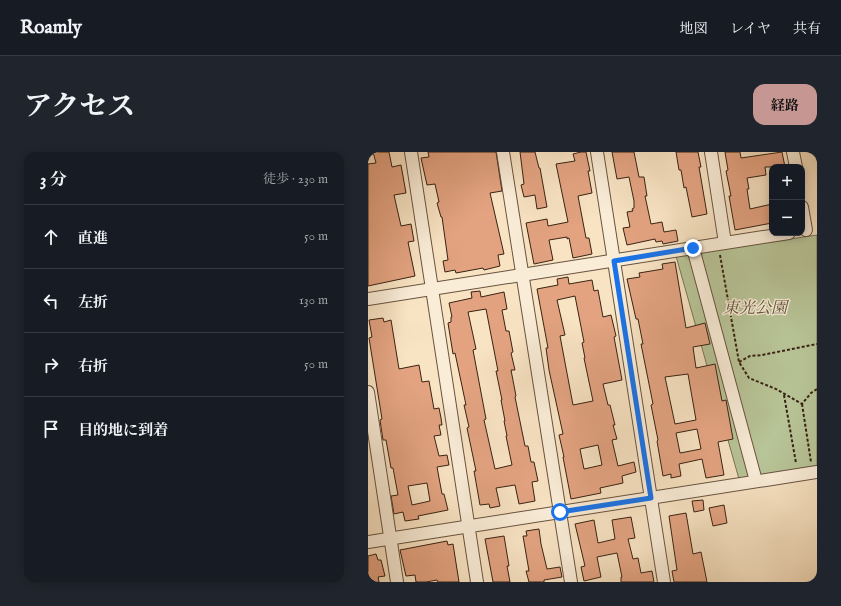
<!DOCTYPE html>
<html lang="ja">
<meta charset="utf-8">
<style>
body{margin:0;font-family:"IM FELL English","Noto Serif JP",serif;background:#20242c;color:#f1f3f6}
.controls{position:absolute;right:12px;top:12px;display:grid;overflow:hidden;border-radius:8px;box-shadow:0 2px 10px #0003}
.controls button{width:36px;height:36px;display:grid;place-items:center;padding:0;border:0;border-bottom:1px solid #363941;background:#171b24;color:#f1f3f6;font:20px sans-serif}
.stop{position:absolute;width:12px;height:12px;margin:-9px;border:3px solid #1a73e8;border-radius:50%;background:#fff}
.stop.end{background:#1a73e8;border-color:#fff;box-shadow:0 1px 4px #0008}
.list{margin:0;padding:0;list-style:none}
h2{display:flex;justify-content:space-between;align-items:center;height:52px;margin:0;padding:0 16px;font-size:17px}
h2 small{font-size:13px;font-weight:400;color:#9ea1a6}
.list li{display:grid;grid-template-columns:26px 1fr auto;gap:12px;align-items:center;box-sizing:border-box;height:64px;padding:0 16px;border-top:1px solid #363941}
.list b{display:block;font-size:15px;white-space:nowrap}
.list em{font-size:13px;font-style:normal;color:#9ea1a6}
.icon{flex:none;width:22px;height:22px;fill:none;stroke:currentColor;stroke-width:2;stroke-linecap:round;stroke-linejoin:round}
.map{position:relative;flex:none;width:449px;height:430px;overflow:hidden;border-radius:12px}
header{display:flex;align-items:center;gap:24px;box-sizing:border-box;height:56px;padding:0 20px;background:#171b24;border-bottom:1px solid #363941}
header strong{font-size:19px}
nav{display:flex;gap:22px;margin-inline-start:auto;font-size:14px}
.intro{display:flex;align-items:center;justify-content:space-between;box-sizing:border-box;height:96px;padding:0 24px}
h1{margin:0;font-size:28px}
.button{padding:10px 18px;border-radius:12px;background:#c59692;color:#111;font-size:14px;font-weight:700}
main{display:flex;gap:24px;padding:0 24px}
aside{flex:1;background:#171b24;border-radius:12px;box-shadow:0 2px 10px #0003}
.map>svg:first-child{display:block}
.green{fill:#b8c598;stroke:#787456}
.building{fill:#e3a381;stroke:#382213;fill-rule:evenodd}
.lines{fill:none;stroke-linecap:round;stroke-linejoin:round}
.minor-casing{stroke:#68523f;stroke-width:14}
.path{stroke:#382213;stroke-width:2;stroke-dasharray:3 2;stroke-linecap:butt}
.minor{stroke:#faedd8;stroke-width:12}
.route{stroke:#1a73e8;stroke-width:5}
.labels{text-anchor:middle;stroke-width:3;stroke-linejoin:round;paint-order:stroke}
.park-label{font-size:16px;font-style:italic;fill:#5e533b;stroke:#faedd8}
</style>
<header>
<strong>Roamly</strong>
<nav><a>地図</a><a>レイヤ</a><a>共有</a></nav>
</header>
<div class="intro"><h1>アクセス</h1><a class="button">経路</a></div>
<main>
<aside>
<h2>3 分<small>徒歩 · 230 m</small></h2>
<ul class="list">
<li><svg class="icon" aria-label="ahead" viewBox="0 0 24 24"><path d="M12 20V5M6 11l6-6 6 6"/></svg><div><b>直進</b></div><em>50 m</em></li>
<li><svg class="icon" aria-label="left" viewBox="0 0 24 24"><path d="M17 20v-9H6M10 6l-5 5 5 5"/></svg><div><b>左折</b></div><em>130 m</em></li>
<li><svg class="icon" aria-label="right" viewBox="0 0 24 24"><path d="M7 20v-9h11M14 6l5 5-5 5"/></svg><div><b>右折</b></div><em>50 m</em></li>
<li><svg class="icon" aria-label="arrive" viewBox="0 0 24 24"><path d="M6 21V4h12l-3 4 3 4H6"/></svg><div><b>目的地に到着</b></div></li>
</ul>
</aside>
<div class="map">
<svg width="449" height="430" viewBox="0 0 449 430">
<rect width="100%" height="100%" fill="#f8e3c3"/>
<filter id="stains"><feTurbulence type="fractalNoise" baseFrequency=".005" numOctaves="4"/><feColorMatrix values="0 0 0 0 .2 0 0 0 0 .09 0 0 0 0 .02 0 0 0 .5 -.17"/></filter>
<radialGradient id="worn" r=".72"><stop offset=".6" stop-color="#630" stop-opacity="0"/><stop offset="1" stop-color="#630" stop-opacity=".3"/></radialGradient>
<polygon class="green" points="449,83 449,314 371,327 308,104"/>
<g class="building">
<polygon points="5,0 21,0 24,15 33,13 38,41 26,43 33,74 43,72 46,89 40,90 47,124 0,134 0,12 8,11"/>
<polygon points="60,0 128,0 134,39 122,41 136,102 130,103 132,114 116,118 115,116 88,121 87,118 77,120 75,109 80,108 74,65 73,65 69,51 71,50 67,32 59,33 53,6 61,5"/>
<polygon points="152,0 167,0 171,16 172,16 179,55 169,57 167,43 156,45 153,33 156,32"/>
<polygon points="213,0 218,0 222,19 220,19 224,41 210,44 218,86 221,86 224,102 205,106 201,86 199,87 199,85 181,88 185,108 166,112 158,71 179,67 180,74 200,70 188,12 207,9 205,2"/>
<polygon points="244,0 266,0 271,25 276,25 279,44 277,44 283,72 294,70 296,80 308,78 310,89 295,92 294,89 288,90 287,87 259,93 255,76 262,75 259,60 265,59 264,57 266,56 266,49 261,25 249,27"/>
<polygon points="308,0 330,0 333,15 331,15 339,62 324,65 318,35 316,36 313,18 311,18"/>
<polygon points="357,0 372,0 373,6 414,0 417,15 397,15 398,23 379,26 381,37 379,37 382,57 404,52 404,71 367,78 361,44 363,44 358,19 360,18"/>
<path d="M307 110 318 176 337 171 342 192 325 195 328 216 347 212 354 249 358 248 365 287 350 290 356 323 338 326 334 307 311 312 313 324 303 326V322L295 324 289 289 290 288 283 253 285 252 273 192H275L270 167H268L259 127 272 125 271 121 295 117 294 112ZM320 222 328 268 307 272 297 225ZM329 277 333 297 312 301 308 281Z"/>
<path d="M200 125 201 132 224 128 226 139 230 138 235 165 243 163 248 184 246 185 254 228 235 232 240 253H242L247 273H245L249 287 244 288 250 314 266 310 268 320 254 324 255 331 232 336 233 341 203 347 195 305H196L191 283 195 282 181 218 178 196H180L169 137 190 133 189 127ZM207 144 216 190 214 191 217 206H216L225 249 205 253 192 184 197 183 189 148ZM230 293 234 313 216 317 212 297Z"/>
<path d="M112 139 113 145 136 140 139 157 134 158 138 179H141L145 200 143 201 147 218H143L148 244 147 245 157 294H160L163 310H166L170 329 164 330 167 349 151 352 147 333 128 336 132 354 122 356 121 352 112 353 106 319H108L99 276 101 275 96 253H98L87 201 85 202 80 171 83 170V165H84L81 151 104 146 103 140ZM118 157 130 219H128L134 248H133L137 269H136L139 284H138L144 313 127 317 116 268 118 267 105 198 108 197 100 160Z"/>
<path d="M15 166 16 170 23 168 31 217 51 213 54 230 61 229 66 257 71 256 73 266 74 273H71L73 283 66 284 71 304 79 303 81 313 69 315 74 342H76L80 358 50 364 51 367 37 369 35 360 26 362 23 344 30 343 25 316H23L18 288H15L12 268 14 267 1 186 4 185 1 168ZM59 331 62 349 44 353 40 334Z"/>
<polygon points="335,348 336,358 326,360 324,349"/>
<polygon points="356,353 359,371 345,374 341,356"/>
<polygon points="318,361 325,402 333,400 339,430 306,430 304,419 309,418 301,364"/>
<polygon points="263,365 267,386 260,387 265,407 270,406 273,421 284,419 286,430 253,430 253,425 254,425 249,401 229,405 233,425 216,429 213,415 217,414 207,372 226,368 230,391 247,387 244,368"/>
<polygon points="171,377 173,392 179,417 192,415 194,425 176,428 176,430 161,430 158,419 161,419 155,384 159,384 158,379"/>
<polygon points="136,384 141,414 139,414 142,430 125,430 117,387"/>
<polygon points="79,389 80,393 85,392 91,430 70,430 69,428 58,430 48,430 47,423 38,424 32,398"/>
<polygon points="8,402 10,408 13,408 17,424 10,425 11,430 0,430 0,404"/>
</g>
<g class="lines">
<defs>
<g id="minor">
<polyline points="43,0 109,430"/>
<polyline points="135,0 203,430"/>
<polyline points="229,0 296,430"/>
<polyline points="343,0 357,91"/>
<polyline points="425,0 428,15"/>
<polyline points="434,55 438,78"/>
<polyline points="325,96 388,329"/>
<polyline points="0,147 421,81"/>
<polyline points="0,240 29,430"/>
<polyline points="0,390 449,320"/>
</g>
</defs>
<use href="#minor" class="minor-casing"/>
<g class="path">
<polyline points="352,103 371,210 381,226 408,237 434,252 443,241 449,237"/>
<polyline points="371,210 382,204 394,203 449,192"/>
<polyline points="416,243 428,311"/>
<polyline points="434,252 443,310"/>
</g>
<use href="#minor" class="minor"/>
</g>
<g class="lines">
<polyline class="route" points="192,360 283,346 246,109 325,96"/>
</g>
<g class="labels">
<g class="park-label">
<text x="387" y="161">東光公園</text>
</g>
</g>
<rect width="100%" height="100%" filter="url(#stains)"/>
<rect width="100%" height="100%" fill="url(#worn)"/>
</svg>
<div class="controls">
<button>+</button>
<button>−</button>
</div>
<div class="stop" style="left:192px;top:360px"></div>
<div class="stop end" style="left:325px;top:96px"></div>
</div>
</main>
